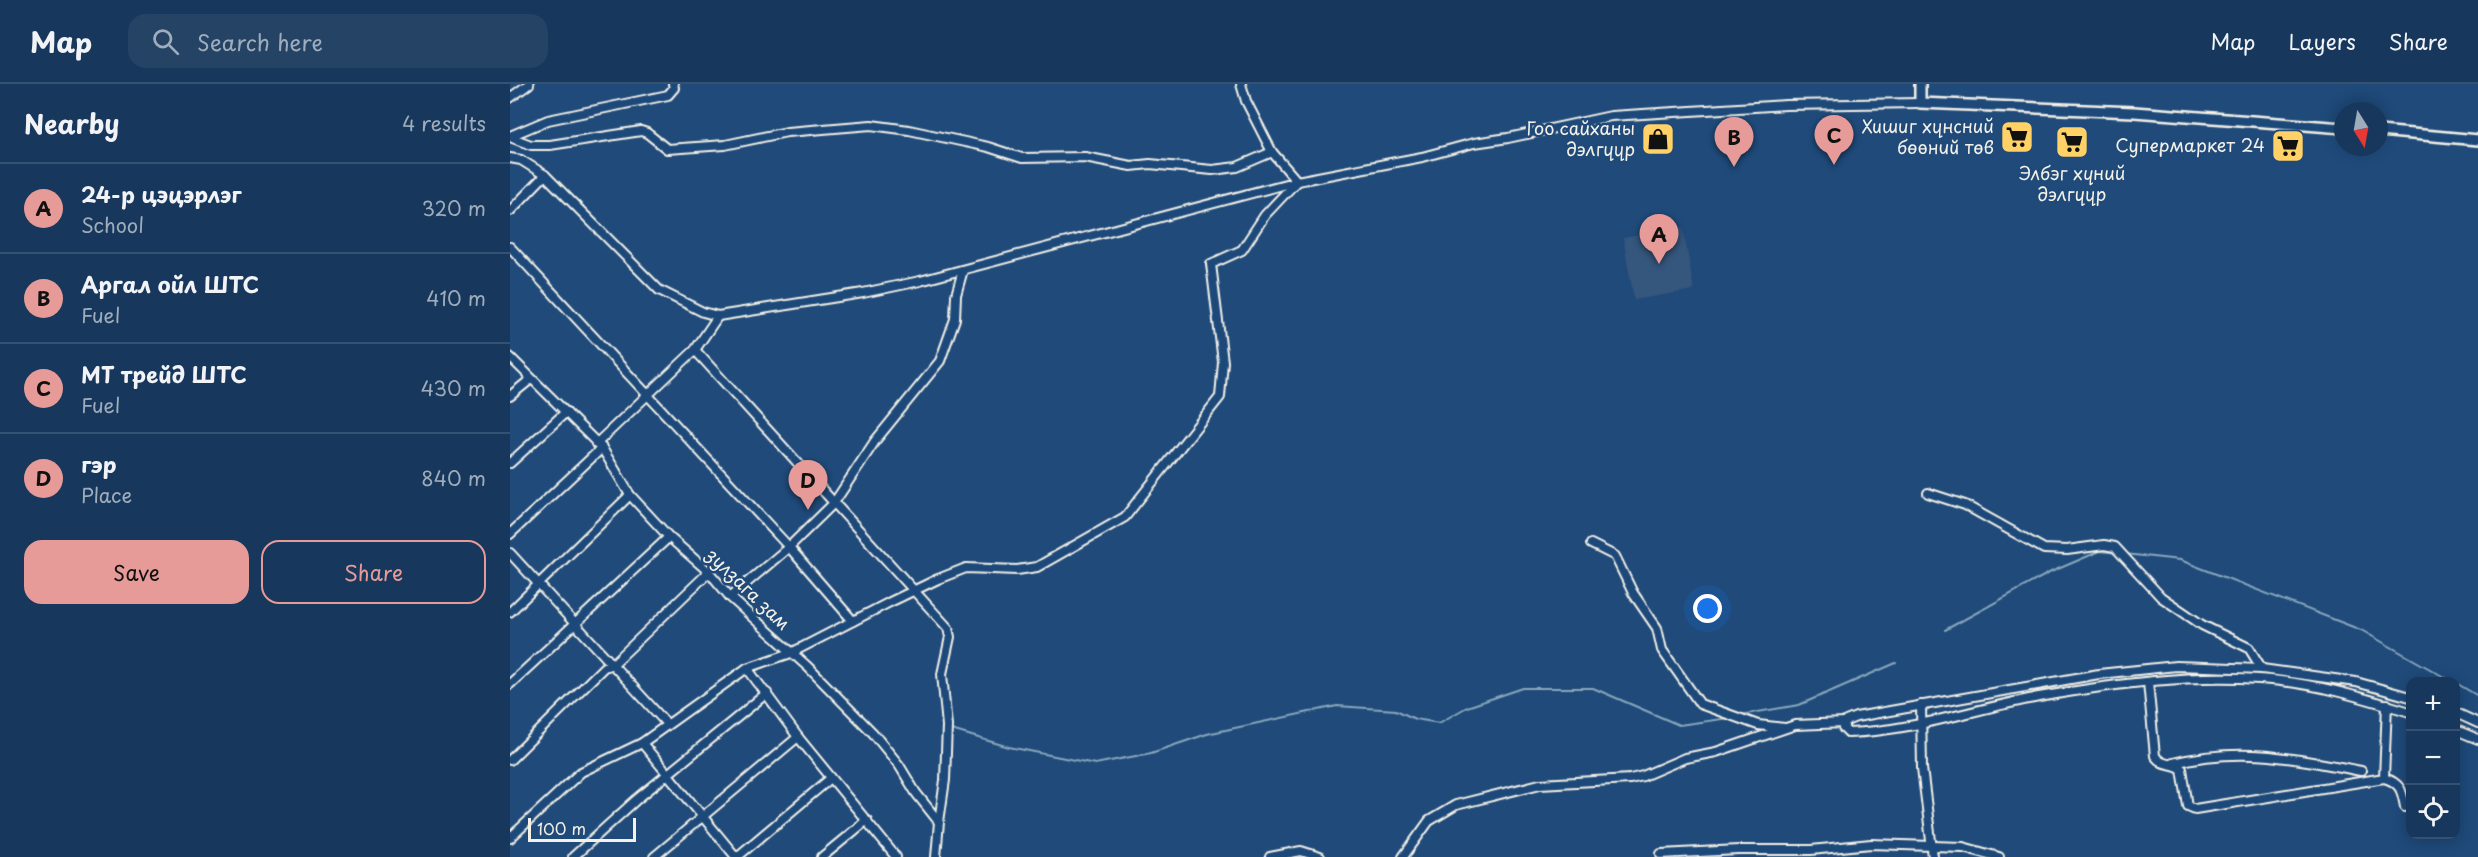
<!DOCTYPE html>
<meta charset="utf-8">
<style>
body{margin:0;font-family:"Playpen Sans",sans-serif;background:#244365;color:#f1f3f6}
.controls{position:absolute;right:18px;bottom:18px;display:grid;overflow:hidden;border-radius:12px;box-shadow:0 3px 15px #0003}
.controls button{width:54px;height:54px;display:grid;place-items:center;padding:0;border:0;border-bottom:2px solid #365272;background:#17385c;color:#f1f3f6;font:30px sans-serif}
.compass{position:absolute;left:1824px;top:18px;width:54px;height:54px;border-radius:50%;background:#17385c;box-shadow:0 3px 15px #0003;rotate:169deg}
.scale{position:absolute;left:18px;bottom:15px;width:108px;box-sizing:border-box;padding-left:6px;border:3px solid #f4f1e8;border-top:0;font-size:16px;line-height:21px;white-space:nowrap;color:#f4f1e8;-webkit-text-stroke:4px #1f4a7a;paint-order:stroke}
.you{position:absolute;left:1198px;top:525px;width:21px;height:21px;margin:-15px;border:4px solid #fff;border-radius:50%;background:#1a73e8;box-shadow:0 0 0 9px #1a73e833}
.badge{display:grid;place-items:center;width:39px;height:39px;border-radius:50%;background:#e69b98;color:#111;font-size:20px;font-weight:700}
.pin{position:absolute;translate:-50% -50px;filter:drop-shadow(0 2px 3px #0008)}
.pin::after{content:'';position:absolute;top:32px;width:21px;height:18px;background:inherit;clip-path:polygon(0 0,100% 0,50% 100%)}
.list{margin:0;padding:0;list-style:none}
h2{display:flex;justify-content:space-between;align-items:center;height:78px;margin:0;padding:0 24px;font-size:26px}
h2 small{font-size:20px;font-weight:400;color:#9eacbb}
.list li{display:grid;grid-template-columns:39px 1fr auto;gap:18px;align-items:center;box-sizing:border-box;height:90px;padding:0 24px;border-top:2px solid #365272}
.list b{display:block;font-size:22px;white-space:nowrap}
.list p{margin:0;font-size:20px;white-space:nowrap;color:#9eacbb}
.list em{font-size:20px;font-style:normal;color:#9eacbb}
.actions{display:flex;gap:12px;padding:18px 24px}
.actions a{flex:1;padding:14px 0;border:2px solid #e69b98;border-radius:18px;text-align:center;font-size:21px;color:#e69b98}
.actions .main{background:#e69b98;color:#111}
.icon{flex:none;width:33px;height:33px;fill:none;stroke:currentColor;stroke-width:2;stroke-linecap:round;stroke-linejoin:round}
.map{position:relative;flex:none;width:1968px;height:773px;overflow:hidden}
header{display:flex;align-items:center;gap:36px;box-sizing:border-box;height:84px;padding:0 30px;background:#17385c;border-bottom:2px solid #365272}
header strong{font-size:28px}
nav{display:flex;gap:33px;margin-inline-start:auto;font-size:21px}
.search{width:420px;height:54px;background:#244365;display:flex;align-items:center;gap:15px;box-sizing:border-box;padding:0 21px;border-radius:18px;color:#9eacbb;font-size:22px}
main{display:flex}
aside{flex:1;background:#17385c}
.map>svg:first-child{display:block}
.built{fill:#34567d}
.lines{fill:none;stroke-linecap:round;stroke-linejoin:round}
.stream{stroke:#89a7bc;stroke-width:2}
.minor-casing{stroke:#f4f1e8;stroke-width:12}
.tertiary-casing{stroke:#f4f1e8;stroke-width:14}
.minor{stroke:#1f4a7a;stroke-width:8}
.tertiary{stroke:#1f4a7a;stroke-width:9}
.labels{text-anchor:middle;stroke-width:5;stroke-linejoin:round;paint-order:stroke}
.poi-label{font-size:18px;fill:#f4f1e8;stroke:#1f4a7a;text-anchor:end}
.street-label{font-size:18px;fill:#f4f1e8;stroke:#1f4a7a}
</style>
<header>
<strong>Map</strong>
<div class="search"><svg class="icon" aria-label="search" viewBox="0 0 24 24"><circle cx="10" cy="10" r="6"/><path d="M15 15l6 6"/></svg>Search here</div>
<nav><a>Map</a><a>Layers</a><a>Share</a></nav>
</header>
<main>
<aside>
<h2>Nearby<small>4 results</small></h2>
<ul class="list">
<li><span class="badge">A</span><div><b>24-р цэцэрлэг</b><p>School</p></div><em>320 m</em></li>
<li><span class="badge">B</span><div><b>Аргал ойл ШТС</b><p>Fuel</p></div><em>410 m</em></li>
<li><span class="badge">C</span><div><b>МТ трейд ШТС</b><p>Fuel</p></div><em>430 m</em></li>
<li><span class="badge">D</span><div><b>гэр</b><p>Place</p></div><em>840 m</em></li>
</ul>
<div class="actions"><a class="main">Save</a><a>Share</a></div>
</aside>
<div class="map">
<svg width="1968" height="773" viewBox="0 0 1968 773">
<rect width="100%" height="100%" fill="#1f4a7a"/>
<filter id="ink" filterUnits="userSpaceOnUse"><feTurbulence type="fractalNoise" baseFrequency=".0167" numOctaves="2"/><feDisplacementMap in="SourceGraphic" scale="12" xChannelSelector="R" yChannelSelector="G"/><feConvolveMatrix kernelMatrix="1 2 1 2 8 2 1 2 1" color-interpolation-filters="sRGB"/></filter>
<g filter="url(#ink)">
<polygon class="built" points="1173,143 1184,206 1124,216 1113,154"/>
<g class="lines">
<g class="stream">
<polyline points="1615,470 1670,476 1851,546 1943,598"/>
<polyline points="1435,546 1541,488 1590,467 1607,469"/>
<polyline points="1946,599 1968,612"/>
<polyline points="1230,631 1289,621 1386,579"/>
<polyline points="438,645 499,663 585,680 641,669 697,650 827,622 886,626 905,635 929,639 957,623 1013,604 1083,604 1169,641 1219,634"/>
</g>
<defs>
<g id="minor">
<polyline points="731,0 736,17 762,68"/>
<polyline points="0,14 19,0"/>
<polyline points="0,52 38,36 158,11 164,4 163,0"/>
<polyline points="0,53 21,61 40,61 131,47 137,49 157,65 215,61 277,48 361,41 399,46 478,63 512,74 575,73 621,82 640,80 702,86 727,83 762,68 787,97"/>
<polyline points="0,74 11,76 35,91 149,206 193,228 208,232 353,209 410,197 787,97 912,73 964,59 998,54 1101,32 1276,21 1410,19"/>
<polyline points="0,127 35,91"/>
<polyline points="0,163 279,463 343,537"/>
<polyline points="185,266 438,544 440,553 432,590 437,642 435,696 429,738"/>
<polyline points="0,273 92,364 120,411 159,453 199,488 220,513 298,583 363,649 389,681 406,709 429,738 426,773"/>
<polyline points="0,312 21,295"/>
<polyline points="86,360 185,266 208,232"/>
<polyline points="0,379 56,328"/>
<polyline points="1418,409 1455,421 1534,465 1557,466 1594,461 1605,463 1651,513 1692,541 1739,564 1752,585"/>
<polyline points="0,450 92,364"/>
<polyline points="1081,460 1105,472 1123,509 1147,544 1152,566 1190,620 1248,641 1275,644"/>
<polyline points="0,469 157,640"/>
<polyline points="220,513 279,463 324,419 365,357 430,277 445,235 446,211 453,186"/>
<polyline points="0,528 120,411"/>
<polyline points="237,584 288,653 386,773"/>
<path d="M1638 598 1645 672C1653 683 1662 678 1672 685L1678 722 1685 725 1874 694 1877 620"/>
<polyline points="0,600 159,453"/>
<path d="M1900 613 1846 598 1752 585 1666 582 1589 590 1346 633 1336 637 1333 644 1338 649C1406 647 1469 623 1535 612 1605 600 1678 590 1749 595 1801 598 1851 613 1900 628"/>
<polyline points="1411,621 1412,684 1423,773"/>
<polyline points="1946,629 1968,639"/>
<polyline points="1946,646 1968,655"/>
<polyline points="132,659 226,773"/>
<polyline points="0,676 94,583 103,580 199,488"/>
<path d="M1663 679C1731 662 1784 674 1851 687"/>
<path d="M1874 694C1891 699 1892 707 1895 723"/>
<polyline points="0,754 71,688 132,659 237,584 281,569 380,518 428,495 456,484 507,486 527,483 615,433 710,313 713,278 701,180 732,166 755,131 786,98"/>
<polyline points="1151,770 1228,766 1301,766 1361,760 1453,763 1489,773"/>
<polyline points="63,773 126,716 257,609"/>
<polyline points="144,773 288,653"/>
<polyline points="227,773 321,694"/>
<polyline points="312,773 357,736"/>
<polyline points="760,773 791,767 810,773"/>
<polyline points="893,773 919,737 946,721 1030,700 1120,695 1133,692 1175,674 1206,668 1285,641 1335,639"/>
</g>
<g id="tertiary">
<polyline points="1410,0 1410,19 1624,28 1833,44"/>
<polyline points="1869,47 1968,56"/>
</g>
</defs>
<use href="#minor" class="minor-casing"/>
<use href="#tertiary" class="tertiary-casing"/>
<use href="#minor" class="minor"/>
<use href="#tertiary" class="tertiary"/>
</g>
</g>
<defs>
<symbol id="supermarket-square" viewBox="-11 -11 22 22"><rect x="-9" y="-9" width="18" height="18" rx="4" fill="#ffd166" stroke="#1f4a7a"/><path d="M-6-5.5h2.5l.6 2H6L4.5 2H-2.5L-4.4-4H-6ZM-1.5 3.2a1.3 1.3 0 1 0 .1 0ZM3 3.2a1.3 1.3 0 1 0 .1 0Z" fill="#111"/></symbol>
<symbol id="shop-square" viewBox="-11 -11 22 22"><rect x="-9" y="-9" width="18" height="18" rx="4" fill="#ffd166" stroke="#1f4a7a"/><path d="M-5-2.5h2.3a2.7 3.5 0 0 1 5.4 0H5L5.5 6h-11ZM-1.5-2.5h3a1.5 2.3 0 0 0-3 0Z" fill="#111"/></symbol>
</defs>
<g fill-rule="evenodd">
<use href="#supermarket-square" x="1488" y="34" width="38" height="38"/>
<use href="#shop-square" x="1129" y="36" width="38" height="38"/>
<use href="#supermarket-square" x="1543" y="39" width="38" height="38"/>
<use href="#supermarket-square" x="1759" y="43" width="38" height="38"/>
</g>
<g class="labels">
<g class="poi-label">
<text x="1484" y="49">Хишиг хүнсний<tspan x="1484" dy="21">бөөний төв</tspan></text>
<text x="1125" y="51">Гоо сайханы<tspan x="1125" dy="21">дэлгүүр</tspan></text>
<text x="1755" y="68">Супермаркет 24</text>
<text x="1562" y="96" text-anchor="middle">Элбэг хүний<tspan x="1562" dy="21">дэлгүүр</tspan></text>
</g>
<g class="street-label">
<text transform="translate(238 506) rotate(44)" y="6">зулзага зам</text>
</g>
</g>
</svg>
<div class="controls">
<button>+</button>
<button>−</button>
<button><svg class="icon" aria-label="locate" viewBox="0 0 24 24"><circle cx="12" cy="12" r="6"/><path d="M12 2v4M12 18v4M2 12h4M18 12h4"/></svg></button>
</div>
<svg class="compass" viewBox="-18 -18 36 36"><path d="M0-13l5 13h-10z" fill="#e53935"/><path d="M0 13l5-13h-10z" fill="#9eacbb"/></svg>
<div class="scale">100 m</div>
<div class="you"></div>
<div class="pin badge" style="left:1149px;top:180px">A</div>
<div class="pin badge" style="left:1224px;top:83px">B</div>
<div class="pin badge" style="left:1324px;top:81px">C</div>
<div class="pin badge" style="left:298px;top:426px">D</div>
</div>
</main>
